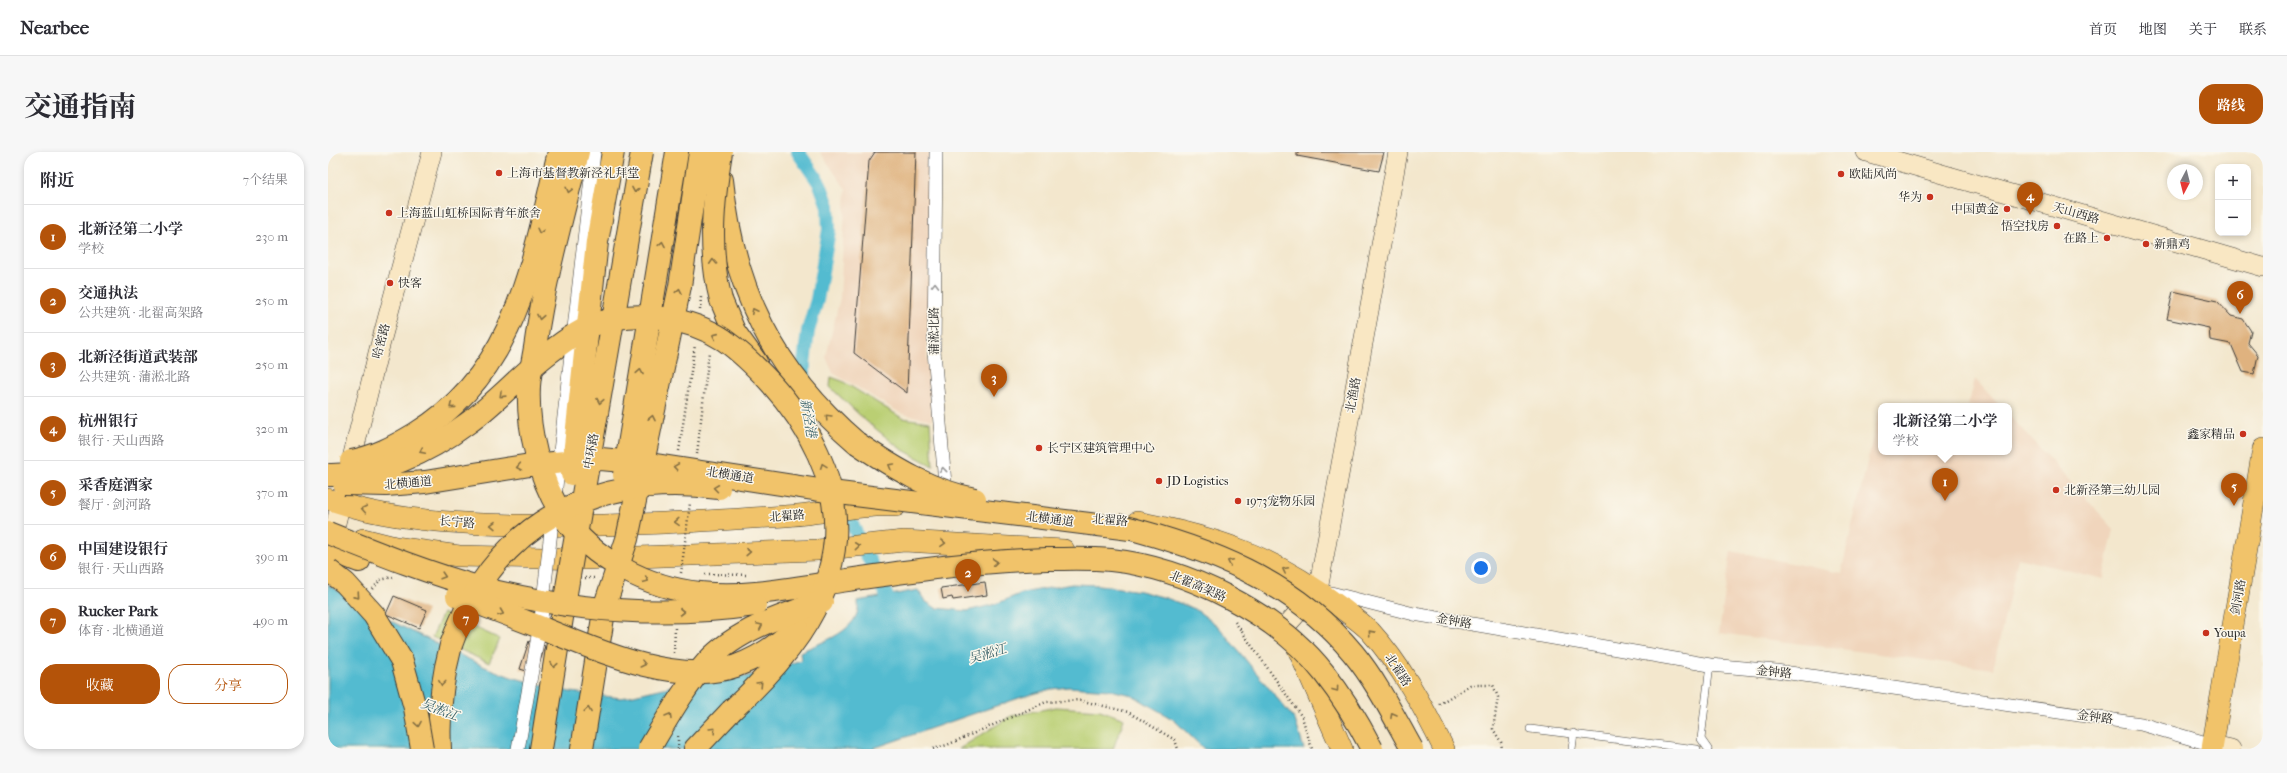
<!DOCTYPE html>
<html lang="zh">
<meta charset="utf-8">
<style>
body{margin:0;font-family:"IM FELL French Canon","Noto Serif SC",serif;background:#f7f7f7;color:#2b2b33}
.controls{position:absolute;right:12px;top:12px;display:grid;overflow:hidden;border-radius:8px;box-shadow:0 2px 6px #0003}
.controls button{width:36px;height:36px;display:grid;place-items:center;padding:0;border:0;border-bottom:1px solid #e1e1e2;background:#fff;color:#2b2b33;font:20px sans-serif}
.compass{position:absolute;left:1839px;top:12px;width:36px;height:36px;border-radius:50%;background:#fff;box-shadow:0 2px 6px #0003;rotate:187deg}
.you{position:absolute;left:1153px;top:416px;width:14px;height:14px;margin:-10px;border:3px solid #fff;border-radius:50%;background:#1a73e8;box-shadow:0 0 0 6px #1a73e833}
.badge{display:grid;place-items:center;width:26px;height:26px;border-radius:50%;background:#b45309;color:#fff;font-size:13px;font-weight:700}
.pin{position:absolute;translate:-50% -33px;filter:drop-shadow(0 1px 2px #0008)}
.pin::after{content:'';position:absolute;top:21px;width:14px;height:12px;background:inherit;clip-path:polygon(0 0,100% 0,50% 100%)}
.popup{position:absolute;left:1550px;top:251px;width:134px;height:52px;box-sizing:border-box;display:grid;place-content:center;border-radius:8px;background:#fff;filter:drop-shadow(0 1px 3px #0005);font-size:13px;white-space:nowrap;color:#7c7c81}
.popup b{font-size:15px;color:#2b2b33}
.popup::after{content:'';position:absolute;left:50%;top:100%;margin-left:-8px;border:8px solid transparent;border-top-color:#fff}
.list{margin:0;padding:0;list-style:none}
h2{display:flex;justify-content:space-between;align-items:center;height:52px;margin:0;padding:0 16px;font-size:17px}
h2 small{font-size:13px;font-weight:400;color:#7c7c81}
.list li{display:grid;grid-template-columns:26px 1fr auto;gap:12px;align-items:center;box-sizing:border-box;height:64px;padding:0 16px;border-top:1px solid #e1e1e2}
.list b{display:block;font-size:15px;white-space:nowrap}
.list p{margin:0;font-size:13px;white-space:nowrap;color:#7c7c81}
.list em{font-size:13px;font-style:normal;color:#7c7c81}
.actions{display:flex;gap:8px;padding:12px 16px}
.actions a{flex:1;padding:9px 0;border:1px solid #b45309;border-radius:16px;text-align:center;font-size:14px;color:#b45309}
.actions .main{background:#b45309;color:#fff}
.map{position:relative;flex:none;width:1935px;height:597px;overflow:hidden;border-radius:16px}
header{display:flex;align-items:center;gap:24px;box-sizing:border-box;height:56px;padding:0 20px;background:#fff;border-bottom:1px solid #e1e1e2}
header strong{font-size:19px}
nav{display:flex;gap:22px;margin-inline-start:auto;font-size:14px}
.intro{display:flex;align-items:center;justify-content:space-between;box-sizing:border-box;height:96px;padding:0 24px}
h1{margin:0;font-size:28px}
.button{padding:10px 18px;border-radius:16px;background:#b45309;color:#fff;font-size:14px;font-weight:700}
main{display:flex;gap:24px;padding:0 24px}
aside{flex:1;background:#fff;border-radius:16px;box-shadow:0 2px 6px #0003}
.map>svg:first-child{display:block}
.built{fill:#f0d5bc}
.green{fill:#bacf73;stroke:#6b7648}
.water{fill:#53bbd0;stroke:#386c76}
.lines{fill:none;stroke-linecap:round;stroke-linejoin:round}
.canal{stroke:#53bbd0;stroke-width:14}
.building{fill:#dfb27f}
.lane-casing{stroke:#3c3a37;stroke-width:8}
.street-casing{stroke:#3c3a37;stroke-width:14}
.secondary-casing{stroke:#3c3a37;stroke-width:20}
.primary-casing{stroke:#3c3a37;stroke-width:22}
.highway-casing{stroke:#3c3a37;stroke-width:24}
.path{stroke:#3c3a37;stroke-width:2.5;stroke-dasharray:1 3;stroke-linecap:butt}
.lane{stroke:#fff;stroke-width:7}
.street{stroke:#fff;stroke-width:13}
.secondary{stroke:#f9e7c3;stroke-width:19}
.primary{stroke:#f1c36a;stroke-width:21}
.highway{stroke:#f1c36a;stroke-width:22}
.street-bridge-casing{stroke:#3c3a37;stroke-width:14;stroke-linecap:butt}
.highway-bridge-casing{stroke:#3c3a37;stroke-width:24;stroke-linecap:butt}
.path-bridge{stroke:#3c3a37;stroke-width:2.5;stroke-dasharray:1 3;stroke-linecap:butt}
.street-bridge{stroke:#fff;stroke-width:13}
.highway-bridge{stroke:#f1c36a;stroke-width:22}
.oneway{stroke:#867043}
.oneway2{stroke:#999}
.poi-dot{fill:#c8321e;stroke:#fbf7ec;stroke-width:1.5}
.labels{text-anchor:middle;stroke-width:3;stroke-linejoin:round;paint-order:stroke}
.poi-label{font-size:12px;fill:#1c1c1c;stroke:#fbf7ec;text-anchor:start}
.street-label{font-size:12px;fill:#1c1c1c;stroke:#fbf7ec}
.water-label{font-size:13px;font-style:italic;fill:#325c64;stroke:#fbf7ec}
</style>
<header>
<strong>Nearbee</strong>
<nav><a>首页</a><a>地图</a><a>关于</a><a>联系</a></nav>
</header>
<div class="intro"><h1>交通指南</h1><a class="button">路线</a></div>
<main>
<aside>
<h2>附近<small>7个结果</small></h2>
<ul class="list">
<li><span class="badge">1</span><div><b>北新泾第二小学</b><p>学校</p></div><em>230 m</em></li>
<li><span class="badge">2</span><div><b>交通执法</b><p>公共建筑 · 北翟高架路</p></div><em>250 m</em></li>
<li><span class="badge">3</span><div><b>北新泾街道武装部</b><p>公共建筑 · 蒲淞北路</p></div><em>250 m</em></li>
<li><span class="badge">4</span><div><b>杭州银行</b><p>银行 · 天山西路</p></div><em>320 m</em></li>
<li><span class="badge">5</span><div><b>采香庭酒家</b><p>餐厅 · 剑河路</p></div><em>370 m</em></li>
<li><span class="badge">6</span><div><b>中国建设银行</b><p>银行 · 天山西路</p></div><em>390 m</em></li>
<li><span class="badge">7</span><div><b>Rucker Park</b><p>体育 · 北横通道</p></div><em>490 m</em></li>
</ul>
<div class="actions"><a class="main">收藏</a><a>分享</a></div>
</aside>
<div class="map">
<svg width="1935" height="597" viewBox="0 0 1935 597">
<rect width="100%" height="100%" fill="#fbf7ec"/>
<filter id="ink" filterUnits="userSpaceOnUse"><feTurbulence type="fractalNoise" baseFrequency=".025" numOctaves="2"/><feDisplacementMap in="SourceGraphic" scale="8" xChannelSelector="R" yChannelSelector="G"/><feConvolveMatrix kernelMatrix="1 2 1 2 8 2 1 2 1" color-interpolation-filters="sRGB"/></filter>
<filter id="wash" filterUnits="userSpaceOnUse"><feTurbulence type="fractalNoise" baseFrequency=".012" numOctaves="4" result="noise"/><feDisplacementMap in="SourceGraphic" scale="16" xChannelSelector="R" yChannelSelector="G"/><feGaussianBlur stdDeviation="0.9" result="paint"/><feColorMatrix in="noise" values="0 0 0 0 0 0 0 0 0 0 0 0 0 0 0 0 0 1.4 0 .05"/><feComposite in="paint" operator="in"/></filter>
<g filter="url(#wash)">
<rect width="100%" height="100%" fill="#f3e7cd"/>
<g class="built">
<polygon points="492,0 603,0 599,208 604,268 574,262 505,221 498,205 512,146 518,37"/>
<polygon points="1647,227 1672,254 1640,254"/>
<polygon points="1553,252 1560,254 1553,254 1553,300 1681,300 1681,263 1786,377 1775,427 1690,406 1665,517 1391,481 1403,399 1513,421"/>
</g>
<g class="green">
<polygon points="503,225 514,229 574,266 602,270 605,314 573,297 538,269 502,235"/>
<polygon points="115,461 172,487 161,511 104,485"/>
<polygon points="728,555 772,558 796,567 785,597 631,597 683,564"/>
</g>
<path class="water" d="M0 432 36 456 157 515 183 525 242 540 293 546 413 518 416 525 444 518 473 508 472 500C493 490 534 479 530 449L590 438 597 449 608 456 639 459 668 452 694 441 744 432 771 433 812 439 838 446 867 457 890 474 967 568 976 597H876L846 568 804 543 782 538 741 535 723 537 694 545 543 597H0Z"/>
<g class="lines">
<g class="canal">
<polyline points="470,0 492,32 500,54 501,78 489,148 480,179 476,211 476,251 482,276"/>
<polyline points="513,350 558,442 563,460"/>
</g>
</g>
<g id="blocks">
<g class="building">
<polygon points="547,0 588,0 579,241 526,201 541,9"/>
<polygon points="969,0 1056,0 1051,19 969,4"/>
<polygon points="1845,139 1889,149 1903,164 1915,167 1923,179 1920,191 1930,203 1926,222 1915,220 1903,192 1882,188 1881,176 1839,167"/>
<polygon points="657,430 659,443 625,448 624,445 615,447 613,436"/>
<polygon points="66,444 99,458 91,476 58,462"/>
<polygon points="201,489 217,494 208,522 192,517"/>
</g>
</g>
</g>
<g filter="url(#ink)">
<use href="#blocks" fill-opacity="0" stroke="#3c3a37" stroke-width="1"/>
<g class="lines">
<defs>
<g id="lane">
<polyline points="1202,577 1369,597"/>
<polyline points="1244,597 1246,581"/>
<polyline points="1380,597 1373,587 1382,513"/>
</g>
<g id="street">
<polyline points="608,0 606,199 618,344"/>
<polyline points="999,440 1086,462 1382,513 1448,519 1813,572 1885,593"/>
</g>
<g id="secondary">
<polyline points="1538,0 1935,115"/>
<polyline points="6,379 50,201 104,0"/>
<polyline points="957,475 990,438 1070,0"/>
<polyline points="1884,597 1885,593 1903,597"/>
</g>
<g id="primary">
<path d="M0 347C57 368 130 372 191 373 280 375 368 370 457 364 493 362 531 352 568 354"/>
<path d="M809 370C889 385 945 404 1011 454 1021 462 1033 470 1042 479 1073 513 1096 556 1116 597"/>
<polyline points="35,387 67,395 131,404 257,407 490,398 576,389 736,398"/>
<polyline points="970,497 1014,597"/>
<polyline points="1884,597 1935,297"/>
</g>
<g id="highway">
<path d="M394 28C405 137 445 219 529 291"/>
<polyline points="393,148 406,179 428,210"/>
<polyline points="0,397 31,409"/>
<path d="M112 597C110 561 114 527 123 493"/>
<polyline points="213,597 237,447"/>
<polyline points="254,597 277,453"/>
<polyline points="367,597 403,559"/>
</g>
</defs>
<use href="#lane" class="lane-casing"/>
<use href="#street" class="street-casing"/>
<use href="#secondary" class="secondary-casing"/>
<use href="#primary" class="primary-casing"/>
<use href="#highway" class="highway-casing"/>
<g class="path">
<polyline points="372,158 373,145"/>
<polyline points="351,299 367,193"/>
<polyline points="377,422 420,423"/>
<polyline points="257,426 268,426"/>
<polyline points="45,437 52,428 65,425"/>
<polyline points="907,470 974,565 984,597"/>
<polyline points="1111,552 1142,533 1165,533 1170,545 1165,577 1173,590 1174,597"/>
<polyline points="605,597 619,593 718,550 751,548 800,560 847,588 850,597"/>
</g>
<use href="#lane" class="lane"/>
<use href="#street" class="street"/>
<use href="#secondary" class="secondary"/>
<use href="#primary" class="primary"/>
<use href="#highway" class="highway"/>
<defs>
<polyline id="street-bridge" points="190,597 213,467 266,0"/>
<g id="highway-bridge">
<path d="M250 0C235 63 217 125 208 189 206 204 202 219 201 234 199 277 211 328 235 364 263 407 321 436 372 441 419 446 466 436 513 429 581 419 650 409 719 407 740 407 762 406 783 408 858 416 949 461 996 521 1015 545 1030 570 1044 597"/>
<path d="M393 148C380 98 385 50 393 0"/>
<path d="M529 291C566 316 603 339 647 347"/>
<path d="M23 309C47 305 67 294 87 282 191 219 204 108 231 0"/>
<polyline points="244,322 269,90 285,0"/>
<path d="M0 323C51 324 100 301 140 271 169 250 193 222 221 201 236 189 253 177 271 171 308 157 363 166 396 188 413 200 428 215 442 230 480 272 511 328 507 387 502 457 452 514 403 559"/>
<polyline points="296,323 349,0"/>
<polyline points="16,332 58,333 97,330 202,313 273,307 315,311 511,341 802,377"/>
<path d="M789 373C879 396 964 427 1025 501 1049 530 1066 565 1084 597"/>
<path d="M0 381C50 401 102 422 154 436 243 459 336 466 427 453"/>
<polyline points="0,418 17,431 46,463 74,509 87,556 94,597"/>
<path d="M129 444C158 454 186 465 214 476 268 498 350 535 408 514 430 506 452 491 469 475"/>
<polyline points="237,447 314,0"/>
<polyline points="277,453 299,387 352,134 372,0"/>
<path d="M123 493C166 371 265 320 391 336"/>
<path d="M321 597C339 567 356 536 379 510 407 479 455 463 494 450"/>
</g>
</defs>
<use href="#street-bridge" class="street-bridge-casing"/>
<use href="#highway-bridge" class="highway-bridge-casing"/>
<g class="path-bridge">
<polyline points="369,302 381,200"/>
<polyline points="353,421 362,351"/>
<polyline points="346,501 347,476"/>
<polyline points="350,597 350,584"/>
</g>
<use href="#street-bridge" class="street-bridge"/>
<use href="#highway-bridge" class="highway-bridge"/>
</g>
<defs><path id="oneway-chevron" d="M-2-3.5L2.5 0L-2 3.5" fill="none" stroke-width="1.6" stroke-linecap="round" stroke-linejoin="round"/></defs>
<g class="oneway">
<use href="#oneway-chevron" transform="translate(241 38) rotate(104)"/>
<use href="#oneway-chevron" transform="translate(307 38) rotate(100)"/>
<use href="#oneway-chevron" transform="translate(212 79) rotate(103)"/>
<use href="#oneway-chevron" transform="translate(334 92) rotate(-80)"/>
<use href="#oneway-chevron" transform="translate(385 110) rotate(-93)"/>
<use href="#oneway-chevron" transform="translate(351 139) rotate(-79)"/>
<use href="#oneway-chevron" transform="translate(426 159) rotate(-116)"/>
<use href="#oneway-chevron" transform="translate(212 165) rotate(100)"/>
<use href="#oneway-chevron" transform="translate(387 184) rotate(-156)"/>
<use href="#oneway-chevron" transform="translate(312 220) rotate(-80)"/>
<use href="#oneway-chevron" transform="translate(174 243) rotate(136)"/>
<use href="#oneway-chevron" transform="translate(272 249) rotate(100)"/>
<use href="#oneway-chevron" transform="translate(124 254) rotate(140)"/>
<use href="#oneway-chevron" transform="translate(500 265) rotate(-134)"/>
<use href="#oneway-chevron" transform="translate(324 266) rotate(-78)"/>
<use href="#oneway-chevron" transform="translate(94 299) rotate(154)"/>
<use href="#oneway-chevron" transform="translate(495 314) rotate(-110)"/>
<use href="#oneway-chevron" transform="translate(563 314) rotate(-150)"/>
<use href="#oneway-chevron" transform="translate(191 315) rotate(170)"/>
<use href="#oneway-chevron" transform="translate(348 315) rotate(-172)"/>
<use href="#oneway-chevron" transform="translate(388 336) rotate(-172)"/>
<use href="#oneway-chevron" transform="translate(36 357) rotate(-169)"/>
<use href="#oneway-chevron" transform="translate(349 370) rotate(177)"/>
<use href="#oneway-chevron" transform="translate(165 373) rotate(-179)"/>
<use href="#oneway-chevron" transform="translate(615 391) rotate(3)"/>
<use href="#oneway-chevron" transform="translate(529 394) rotate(-6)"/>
<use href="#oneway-chevron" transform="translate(420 400) rotate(-2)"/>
<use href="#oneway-chevron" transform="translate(667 410) rotate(-5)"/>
<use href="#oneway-chevron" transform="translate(902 410) rotate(-154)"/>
<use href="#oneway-chevron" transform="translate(957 418) rotate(-153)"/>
<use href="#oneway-chevron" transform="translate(115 424) rotate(17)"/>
<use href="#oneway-chevron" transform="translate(318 428) rotate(23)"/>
<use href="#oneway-chevron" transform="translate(29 444) rotate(48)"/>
<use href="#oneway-chevron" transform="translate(354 460)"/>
<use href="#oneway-chevron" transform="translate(173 461) rotate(21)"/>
<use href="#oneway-chevron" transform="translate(432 474) rotate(-25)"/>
<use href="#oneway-chevron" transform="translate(1043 481) rotate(-132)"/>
<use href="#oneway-chevron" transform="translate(315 512) rotate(14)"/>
<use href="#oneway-chevron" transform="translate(226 513) rotate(99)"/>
<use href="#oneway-chevron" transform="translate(114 531) rotate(97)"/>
<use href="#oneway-chevron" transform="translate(432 532) rotate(-46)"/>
<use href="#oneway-chevron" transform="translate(1008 537) rotate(54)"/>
<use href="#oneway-chevron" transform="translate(260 558) rotate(-81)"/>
<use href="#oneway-chevron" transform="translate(1065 563) rotate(-119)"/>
<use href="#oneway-chevron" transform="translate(341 564) rotate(-59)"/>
<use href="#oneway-chevron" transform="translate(90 572) rotate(81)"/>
<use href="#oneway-chevron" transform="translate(385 578) rotate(-46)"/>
</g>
<g class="oneway2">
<use href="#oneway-chevron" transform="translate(607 133) rotate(-89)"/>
<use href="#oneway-chevron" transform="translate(615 318) rotate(-96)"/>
</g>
</g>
<g class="poi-dot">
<circle cx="171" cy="21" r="4"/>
<circle cx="1513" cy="22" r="4"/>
<circle cx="1602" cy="45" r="4"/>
<circle cx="1679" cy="57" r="4"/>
<circle cx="61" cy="61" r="4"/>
<circle cx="1729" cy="74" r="4"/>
<circle cx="1779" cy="86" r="4"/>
<circle cx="1818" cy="92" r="4"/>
<circle cx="62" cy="131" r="4"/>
<circle cx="1915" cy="282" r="4"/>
<circle cx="711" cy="296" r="4"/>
<circle cx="831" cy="329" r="4"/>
<circle cx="1728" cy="338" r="4"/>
<circle cx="910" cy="349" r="4"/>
<circle cx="1878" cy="481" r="4"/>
</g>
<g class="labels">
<g class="poi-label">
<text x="179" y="25">上海市基督教新泾礼拜堂</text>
<text x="1521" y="26">欧陆风尚</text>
<text x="1594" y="49" text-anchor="end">华为</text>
<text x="1671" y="61" text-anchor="end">中国黄金</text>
<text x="69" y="65">上海蓝山虹桥国际青年旅舍</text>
<text x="1721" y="78" text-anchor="end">悟空找房</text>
<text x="1771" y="90" text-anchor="end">在路上</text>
<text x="1826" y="96">新鼎鸡</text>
<text x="70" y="135">快客</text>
<text x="1907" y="286" text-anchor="end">鑫家精品</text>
<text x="719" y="300">长宁区建筑管理中心</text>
<text x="839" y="333">JD Logistics</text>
<text x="1736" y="342">北新泾第三幼儿园</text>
<text x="918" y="353">1973宠物乐园</text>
<text x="1886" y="485">Youpa</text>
</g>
<g class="street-label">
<text transform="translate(1748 61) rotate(16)" y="4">天山西路</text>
<text transform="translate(606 179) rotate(-90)" y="4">蒲淞北路</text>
<text transform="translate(53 189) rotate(-75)" y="4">哈密路</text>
<text transform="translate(1025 243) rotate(-80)" y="4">北渔路</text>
<text transform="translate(263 299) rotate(-80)" y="4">中环路</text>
<text transform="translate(402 323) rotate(9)" y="4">北横通道</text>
<text transform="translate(80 331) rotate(-5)" y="4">北横通道</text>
<text transform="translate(459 364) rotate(-5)" y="4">北翟路</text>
<text transform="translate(722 367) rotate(7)" y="4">北横通道</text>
<text transform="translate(782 368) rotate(4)" y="4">北翟路</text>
<text transform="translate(129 370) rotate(5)" y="4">长宁路</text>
<text transform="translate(870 434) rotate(23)" y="4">北翟高架路</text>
<text transform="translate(1910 445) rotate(-80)" y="4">剑河路</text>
<text transform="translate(1126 469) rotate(10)" y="4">金钟路</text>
<text transform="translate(1070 518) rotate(57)" y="4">北翟路</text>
<text transform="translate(1446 520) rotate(6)" y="4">金钟路</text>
<text transform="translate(1767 565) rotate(8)" y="4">金钟路</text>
</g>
<g class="water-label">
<text transform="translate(481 266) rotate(80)" y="5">新泾港</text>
<text transform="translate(659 501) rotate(-16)" y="5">吴淞江</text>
<text transform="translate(112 557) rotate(21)" y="5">吴淞江</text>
</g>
</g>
</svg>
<div class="controls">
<button>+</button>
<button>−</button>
</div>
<svg class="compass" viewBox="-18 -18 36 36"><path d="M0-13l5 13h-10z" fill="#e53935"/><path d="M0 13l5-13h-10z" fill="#7c7c81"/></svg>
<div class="you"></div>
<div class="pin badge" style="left:1617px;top:349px">1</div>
<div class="popup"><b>北新泾第二小学</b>学校</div>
<div class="pin badge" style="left:640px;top:440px">2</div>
<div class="pin badge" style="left:666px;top:245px">3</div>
<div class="pin badge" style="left:1702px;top:63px">4</div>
<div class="pin badge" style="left:1906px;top:354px">5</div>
<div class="pin badge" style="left:1912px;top:162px">6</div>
<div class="pin badge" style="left:138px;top:486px">7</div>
</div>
</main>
